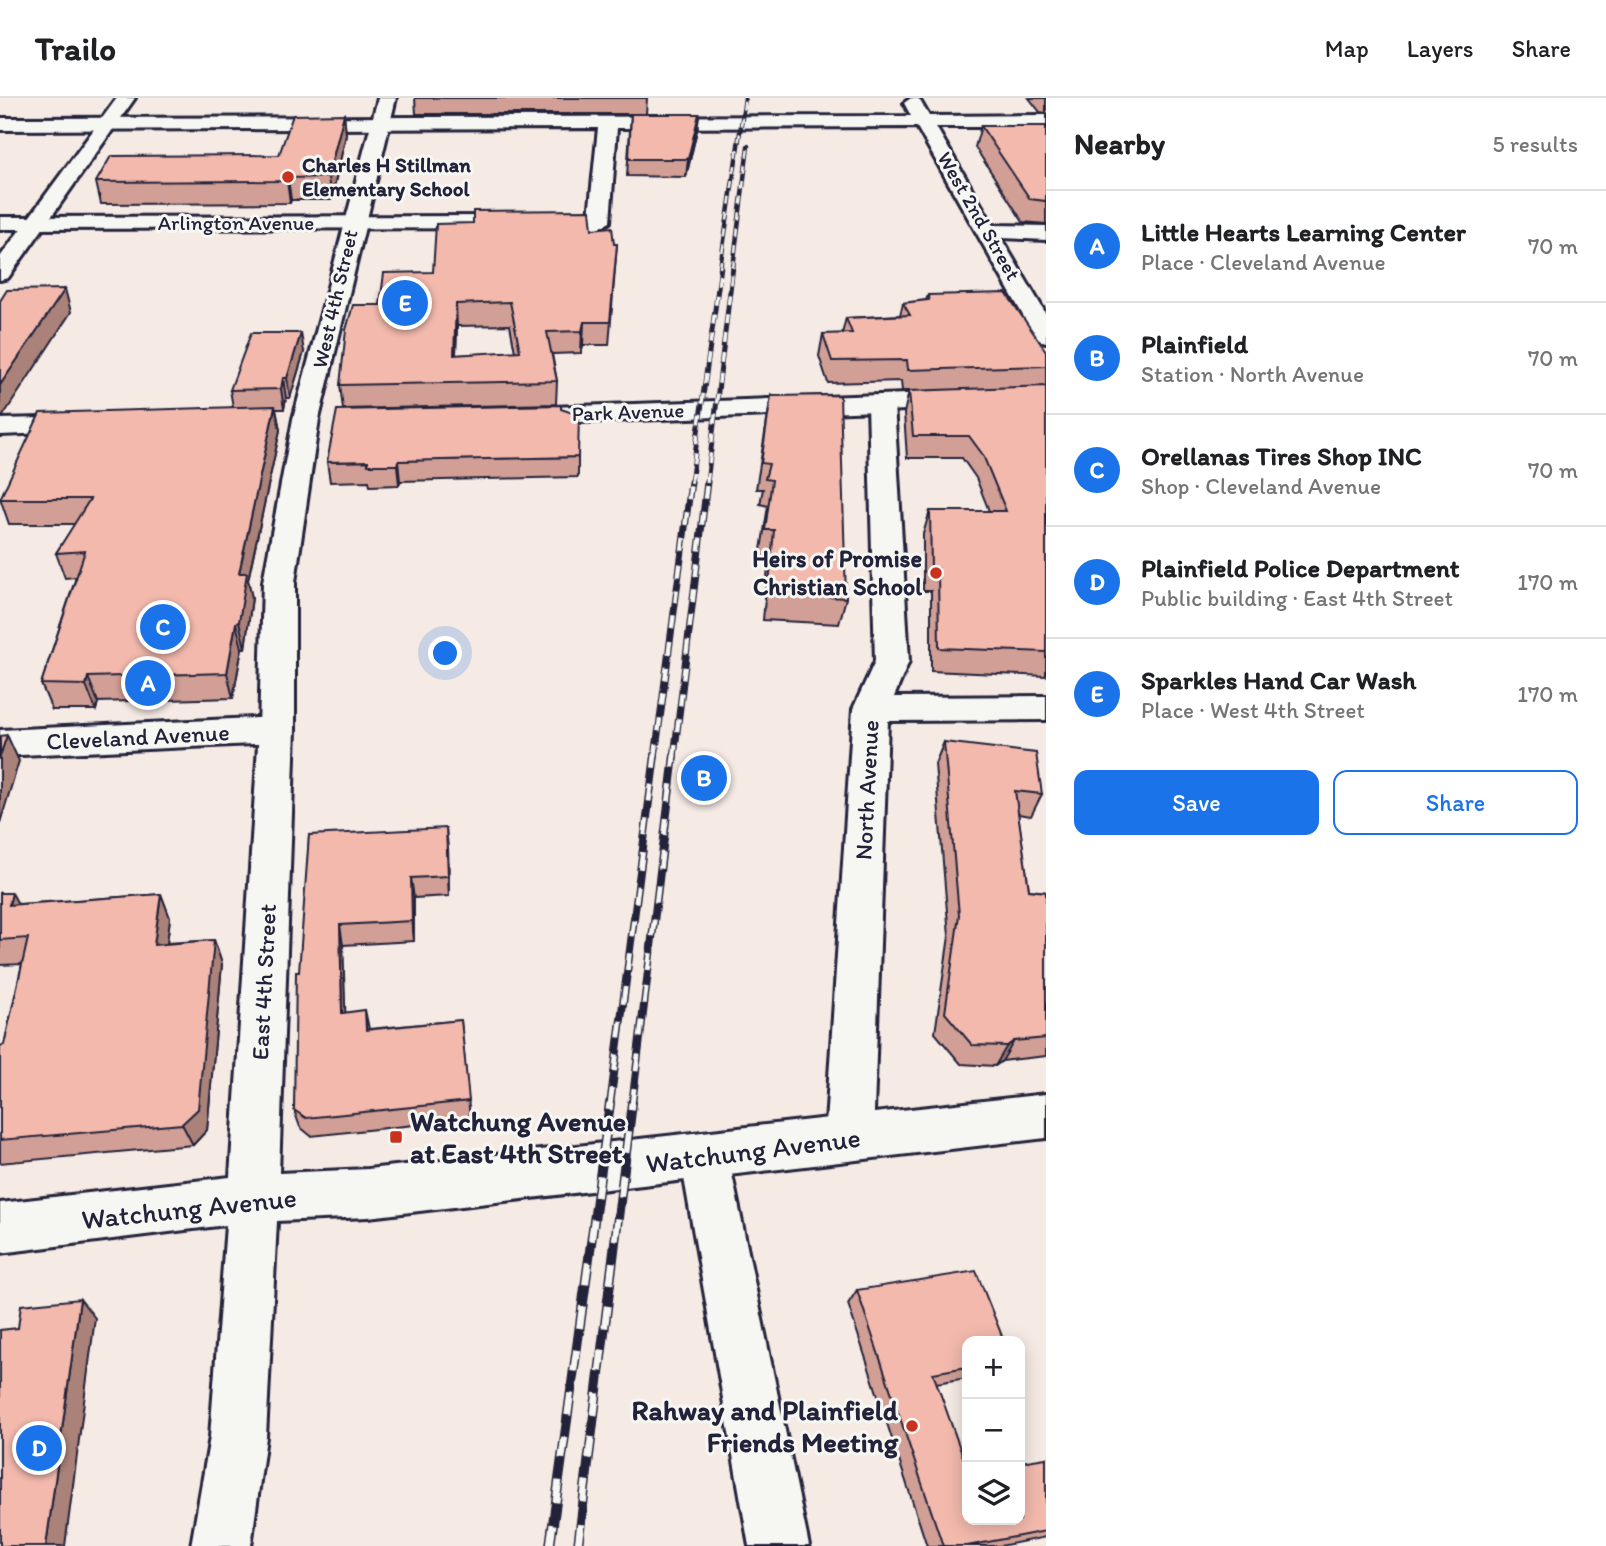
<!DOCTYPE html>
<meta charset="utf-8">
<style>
body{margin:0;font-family:Itim,sans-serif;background:#f6f6f6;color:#202124}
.controls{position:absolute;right:21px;bottom:21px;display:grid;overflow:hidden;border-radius:14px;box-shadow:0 4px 18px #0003}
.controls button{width:63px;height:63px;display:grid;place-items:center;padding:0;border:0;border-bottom:2px solid #e0e0e0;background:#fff;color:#202124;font:35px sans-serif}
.you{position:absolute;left:446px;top:556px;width:24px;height:24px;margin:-18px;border:5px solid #fff;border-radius:50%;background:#1a73e8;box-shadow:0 0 0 10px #1a73e833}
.badge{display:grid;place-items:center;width:46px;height:46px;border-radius:50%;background:#1a73e8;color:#fff;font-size:23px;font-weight:700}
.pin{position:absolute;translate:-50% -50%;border:4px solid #fff;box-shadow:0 2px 7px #0006}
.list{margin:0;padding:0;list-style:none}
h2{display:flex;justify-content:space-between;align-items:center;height:91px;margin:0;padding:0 28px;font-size:30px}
h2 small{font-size:23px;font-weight:400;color:#757577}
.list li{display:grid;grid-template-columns:46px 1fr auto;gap:21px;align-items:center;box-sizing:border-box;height:112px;padding:0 28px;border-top:2px solid #e0e0e0}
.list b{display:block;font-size:26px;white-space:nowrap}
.list p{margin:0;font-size:23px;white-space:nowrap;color:#757577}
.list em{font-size:23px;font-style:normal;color:#757577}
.actions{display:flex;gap:14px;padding:21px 28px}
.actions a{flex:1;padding:16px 0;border:2px solid #1a73e8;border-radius:14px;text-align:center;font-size:24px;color:#1a73e8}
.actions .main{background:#1a73e8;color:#fff}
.icon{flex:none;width:38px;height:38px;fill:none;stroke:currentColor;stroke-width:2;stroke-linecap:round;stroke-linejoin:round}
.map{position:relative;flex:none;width:1046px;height:1448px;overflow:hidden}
header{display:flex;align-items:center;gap:42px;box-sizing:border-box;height:98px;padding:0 35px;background:#fff;border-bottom:2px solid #e0e0e0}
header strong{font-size:33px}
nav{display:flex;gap:38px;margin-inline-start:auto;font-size:24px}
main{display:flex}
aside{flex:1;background:#fff}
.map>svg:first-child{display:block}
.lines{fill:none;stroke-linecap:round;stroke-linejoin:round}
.street-casing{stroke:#22223b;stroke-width:6}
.secondary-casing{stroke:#22223b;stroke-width:6}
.street{fill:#f6f6f2;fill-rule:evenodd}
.secondary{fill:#f6f6f2;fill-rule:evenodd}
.rail-far4-casing{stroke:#22223b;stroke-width:4.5}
.rail-far3-casing{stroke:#22223b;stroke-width:5}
.rail-far2-casing{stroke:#22223b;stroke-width:7}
.rail-far1-casing{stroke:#22223b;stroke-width:8}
.rail-casing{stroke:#22223b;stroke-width:10}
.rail-far4{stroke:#f6f6f2;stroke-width:2.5;stroke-dasharray:8;stroke-linecap:butt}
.rail-far3{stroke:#f6f6f2;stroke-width:3.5;stroke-dasharray:10;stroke-linecap:butt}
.rail-far2{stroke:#f6f6f2;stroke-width:4.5;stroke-dasharray:13;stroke-linecap:butt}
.rail-far1{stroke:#f6f6f2;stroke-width:5;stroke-dasharray:17;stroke-linecap:butt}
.rail{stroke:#f6f6f2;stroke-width:7;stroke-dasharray:22;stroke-linecap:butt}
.wall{fill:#d19f95;stroke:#22223b;stroke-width:2;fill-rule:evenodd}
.shaded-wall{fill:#aa8279;stroke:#22223b;stroke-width:2}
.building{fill:#f3b9ad;stroke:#22223b;stroke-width:2;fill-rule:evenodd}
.poi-dot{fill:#c8321e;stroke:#f6f6f2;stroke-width:2.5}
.labels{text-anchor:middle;stroke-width:6;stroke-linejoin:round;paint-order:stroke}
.far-poi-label{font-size:21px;font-weight:bold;fill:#22223b;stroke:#f6f6f2;text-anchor:start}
.far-street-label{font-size:21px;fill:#22223b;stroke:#f6f6f2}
.poi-label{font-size:24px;font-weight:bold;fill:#22223b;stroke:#f6f6f2;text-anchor:end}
.street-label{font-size:24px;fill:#22223b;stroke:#f6f6f2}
.near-poi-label{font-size:28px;font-weight:bold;fill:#22223b;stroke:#f6f6f2;text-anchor:start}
.near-street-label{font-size:28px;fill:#22223b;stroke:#f6f6f2}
</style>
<header>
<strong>Trailo</strong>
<nav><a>Map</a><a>Layers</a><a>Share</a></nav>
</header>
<main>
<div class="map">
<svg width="1046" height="1448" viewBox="0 0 1046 1448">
<rect width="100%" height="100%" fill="#f5eae4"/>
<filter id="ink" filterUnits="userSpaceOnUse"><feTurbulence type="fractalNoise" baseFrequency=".0143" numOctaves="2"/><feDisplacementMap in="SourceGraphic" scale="14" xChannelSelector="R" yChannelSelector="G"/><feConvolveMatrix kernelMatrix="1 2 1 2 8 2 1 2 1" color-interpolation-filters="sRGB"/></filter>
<g filter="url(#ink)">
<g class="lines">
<defs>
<g id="street">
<polygon points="911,0 919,1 929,18 1046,17 1046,29 936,29 993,127 1046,128 1046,142 1001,140 1046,216 1046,244 1037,242 1034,237 917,29 617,30 610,124 599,130 0,131 0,119 589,118 598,30 0,32 0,20 911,18 904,5"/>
<polygon points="881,298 890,300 894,306 909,563 894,599 1046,598 1046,622 888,623 873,1041 866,1057 849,1063 832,1057 825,1041 853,611 875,563 868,306 872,300"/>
<polygon points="277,619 290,623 295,632 290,641 277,645 0,658 0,632"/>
<polygon points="704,1034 721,1041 728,1057 809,1448 749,1448 680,1057 687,1041"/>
</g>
<g id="secondary">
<polygon points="117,0 135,0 8,180 0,182 0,159"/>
<polygon points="378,0 396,0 319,321 295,484 295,632 279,1075 368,1071 1046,996 1046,1040 368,1119 277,1123 266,1339 251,1448 191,1448 210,1339 226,1127 0,1155 0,1105 230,1079 259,632 263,484 293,321"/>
<polygon points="1046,291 1046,307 523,326 513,324 510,318 513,312 523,310"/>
<polygon points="85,319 95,321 99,327 95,333 0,337 0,321"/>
</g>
</defs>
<use href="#street" class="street-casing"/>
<use href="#secondary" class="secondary-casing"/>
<use href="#street" class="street"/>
<use href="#secondary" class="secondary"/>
<defs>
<g id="rail-far4">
<polyline points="720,170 745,0"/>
<polyline points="733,170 748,48"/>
</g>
<g id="rail-far3">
<polyline points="691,385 721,168"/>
<polyline points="707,385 733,168"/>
</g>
<g id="rail-far2">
<polyline points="655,659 691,384"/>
<polyline points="674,659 707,384"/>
</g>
<g id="rail-far1">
<polyline points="610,1007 655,657"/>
<polyline points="632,1007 674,657"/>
</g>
<g id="rail">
<polyline points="550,1448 610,1005"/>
<polyline points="578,1448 632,1005"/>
</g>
</defs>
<use href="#rail-far4" class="rail-far4-casing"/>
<use href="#rail-far3" class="rail-far3-casing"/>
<use href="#rail-far2" class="rail-far2-casing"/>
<use href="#rail-far1" class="rail-far1-casing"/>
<use href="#rail" class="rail-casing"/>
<use href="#rail-far4" class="rail-far4"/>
<use href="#rail-far3" class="rail-far3"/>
<use href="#rail-far2" class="rail-far2"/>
<use href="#rail-far1" class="rail-far1"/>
<use href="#rail" class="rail"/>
</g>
<g class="wall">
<polygon points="415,0 647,0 646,16 416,16"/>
<polygon points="1029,0 1046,0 1046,15 1040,14"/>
<polygon points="344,16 346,37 331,102 291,102 290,105 101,106 96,84 279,57"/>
<polygon points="631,16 699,16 697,32 686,79 627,78"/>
<polygon points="981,28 1046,28 1046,126 1023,124 975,49"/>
<path d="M473 125 592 131 614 146H617L609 247H583L581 255 552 256 557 283 556 306 343 311 340 287 380 207 433 174ZM510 227 515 254 456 257 457 228Z"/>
<polygon points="928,197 1046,253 1046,578 931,573 931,493 923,493 923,436 930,413 989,413 976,380 962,360 907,360 904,315 909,293 902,293 901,283 828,285 819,258 823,236 842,236 846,220 900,217 903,205 926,202"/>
<polygon points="304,254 290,300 286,300 284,311 276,311 280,332 248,482 252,500 245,550 242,550 233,600 98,604 96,612 52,612 41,586 76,479 65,480 56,455 75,426 9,426 0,400 233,309 230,292"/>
<polygon points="771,298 846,500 839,526 763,522 769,458 760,458 768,408 760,406 763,391 756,391"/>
<polygon points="578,359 578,379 400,383 399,387 370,388 369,383 330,384 327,364"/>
<polygon points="944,644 1042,696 1031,718 1018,716 1029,792 1046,794 1046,958 1002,963 995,968 961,966 935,935 949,838 935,666"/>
<polygon points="309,737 448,750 449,798 414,800 414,843 343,847 345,914 369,931 461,922 470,1021 311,1038 300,1029 294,1012"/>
<polygon points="0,795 18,806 161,796 170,820 167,845 214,842 222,866 207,1032 193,1047 0,1065 0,948 4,947 22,866 0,867"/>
<polygon points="857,1192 967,1243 967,1280 936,1285 967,1422 1046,1360 1046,1439 1000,1448 927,1448 848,1206"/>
</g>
<g class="shaded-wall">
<polygon points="344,16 346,37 331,102 328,79"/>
<polygon points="699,16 697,32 686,79 688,61"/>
<polygon points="288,80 291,102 290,105 287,83"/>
<polygon points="65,191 71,214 3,318 0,319 0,287"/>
<polygon points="456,206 457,228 455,280 454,257"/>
<polygon points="584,224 583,247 581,255 582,233"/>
<polygon points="301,235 304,254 290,300 287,280"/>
<polygon points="283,280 286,300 284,311 281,291"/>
<polygon points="275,308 280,332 248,482 252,500 245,550 239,524 239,475"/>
<polygon points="398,363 400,383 399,387 397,367"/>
<polygon points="236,525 242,550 233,600 227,575"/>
<polygon points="88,579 98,604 96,612 86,587"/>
<polygon points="7,637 19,663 0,725 0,658"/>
<polygon points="446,730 448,750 449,798 448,778"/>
<polygon points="411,780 414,800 414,843 412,823"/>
<polygon points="12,795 25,819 9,807"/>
<polygon points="161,796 170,820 164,870 154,847"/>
<polygon points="340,827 343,847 346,933 342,915"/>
<polygon points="214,842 222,866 207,1032 193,1047 182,1026"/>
<polygon points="365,912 369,931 366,932"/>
<polygon points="1014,943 1002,963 995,968 1007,948"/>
<polygon points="80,1201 95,1220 65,1448 46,1448"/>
</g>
<g class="building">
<polygon points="344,16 328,79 288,80 287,83 96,84 111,58 279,57 293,17"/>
<polygon points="631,16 699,16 688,61 629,61"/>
<polygon points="981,28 1046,28 1046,103 1030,101"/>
<path d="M590 112 592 131 612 129 614 146H617L610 224H584L582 233 547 234 557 283 340 287 346 232 353 207H380L384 175 433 174 436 126 473 125V113ZM510 204 520 253 454 257 456 206Z"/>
<polygon points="65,191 0,287 0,203 7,192"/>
<polygon points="1006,195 1046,253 1046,268 908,272 907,262 832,263 823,236 852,235 846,220 910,217 903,205 929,202 928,197"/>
<polygon points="251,235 301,235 287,280 283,280 281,291 230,292"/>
<polygon points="1046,288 1046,554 939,550 938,470 931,470 930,413 1006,413 983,357 969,338 913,338 909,293"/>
<polygon points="840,297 846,500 768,496 774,432 765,432 772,382 765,381 769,366 761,365 771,298"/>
<polygon points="561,307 561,311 579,317 578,359 398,363 397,367 368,367 368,363 327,364 337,312"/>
<polygon points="275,308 239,475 247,475 239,524 236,525 227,575 88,579 86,587 41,586 85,453 56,455 90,401 0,401 40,315"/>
<polygon points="7,637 0,658 0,638"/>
<polygon points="944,644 1036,655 1042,696 1015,693 1029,792 1046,794 1046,940 1014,943 1007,948 972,947 945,915 959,817"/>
<polygon points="446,730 448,778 411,780 412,823 340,827 342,915 365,912 366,932 461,922 469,1003 306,1020 294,1012 296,874 299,874 309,737"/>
<polygon points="0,795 12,795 9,807 161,796 154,847 214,842 198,1011 182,1026 0,1042 0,948 4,947 28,840 0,842"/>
<polygon points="976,1173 1004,1243 967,1243 967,1269 933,1275 967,1370 967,1422 1020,1422 1020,1364 1046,1360 1046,1433 967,1448 943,1448 857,1192"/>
<polygon points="80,1201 46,1448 0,1448 0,1232 18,1230 21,1207"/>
</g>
</g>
<g class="poi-dot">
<circle cx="288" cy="79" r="7"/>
<circle cx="936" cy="475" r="7"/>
<rect x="389" y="1032" width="14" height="14" rx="3.5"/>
<circle cx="912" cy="1328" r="7"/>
</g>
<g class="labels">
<g class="far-poi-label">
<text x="302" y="74">Charles H Stillman<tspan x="302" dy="24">Elementary School</tspan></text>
</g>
<g class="far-street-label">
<text transform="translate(979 118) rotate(60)" y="7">West 2nd Street</text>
<text x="236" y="132">Arlington Avenue</text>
<text transform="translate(335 201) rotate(-77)" y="7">West 4th Street</text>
<text transform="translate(628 314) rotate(-2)" y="7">Park Avenue</text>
</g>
<g class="poi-label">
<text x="922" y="469">Heirs of Promise<tspan x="922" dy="28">Christian School</tspan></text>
</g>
<g class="street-label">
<text transform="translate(138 639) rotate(-3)" y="8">Cleveland Avenue</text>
<text transform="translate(867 692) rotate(-87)" y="8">North Avenue</text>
<text transform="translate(264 884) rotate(-87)" y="8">East 4th Street</text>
</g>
<g class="near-poi-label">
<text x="410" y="1033">Watchung Avenue<tspan x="410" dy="32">at East 4th Street</tspan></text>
<text x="898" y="1322" text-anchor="end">Rahway and Plainfield<tspan x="898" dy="32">Friends Meeting</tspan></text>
</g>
<g class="near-street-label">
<text transform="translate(753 1052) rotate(-7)" y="10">Watchung Avenue</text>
<text transform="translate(189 1110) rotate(-6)" y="10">Watchung Avenue</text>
</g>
</g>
</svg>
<div class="controls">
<button>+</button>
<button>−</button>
<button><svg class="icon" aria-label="layers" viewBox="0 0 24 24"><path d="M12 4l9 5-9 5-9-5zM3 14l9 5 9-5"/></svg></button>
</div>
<div class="you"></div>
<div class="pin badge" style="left:148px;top:585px">A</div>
<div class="pin badge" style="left:704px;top:680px">B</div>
<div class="pin badge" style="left:163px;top:529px">C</div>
<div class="pin badge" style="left:39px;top:1350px">D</div>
<div class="pin badge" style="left:405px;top:205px">E</div>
</div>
<aside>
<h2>Nearby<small>5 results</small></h2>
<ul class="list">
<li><span class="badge">A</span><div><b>Little Hearts Learning Center</b><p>Place · Cleveland Avenue</p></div><em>70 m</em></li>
<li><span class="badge">B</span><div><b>Plainfield</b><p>Station · North Avenue</p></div><em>70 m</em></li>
<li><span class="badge">C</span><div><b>Orellanas Tires Shop INC</b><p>Shop · Cleveland Avenue</p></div><em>70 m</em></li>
<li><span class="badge">D</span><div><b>Plainfield Police Department</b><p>Public building · East 4th Street</p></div><em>170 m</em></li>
<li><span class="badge">E</span><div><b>Sparkles Hand Car Wash</b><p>Place · West 4th Street</p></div><em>170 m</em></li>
</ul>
<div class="actions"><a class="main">Save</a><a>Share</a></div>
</aside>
</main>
